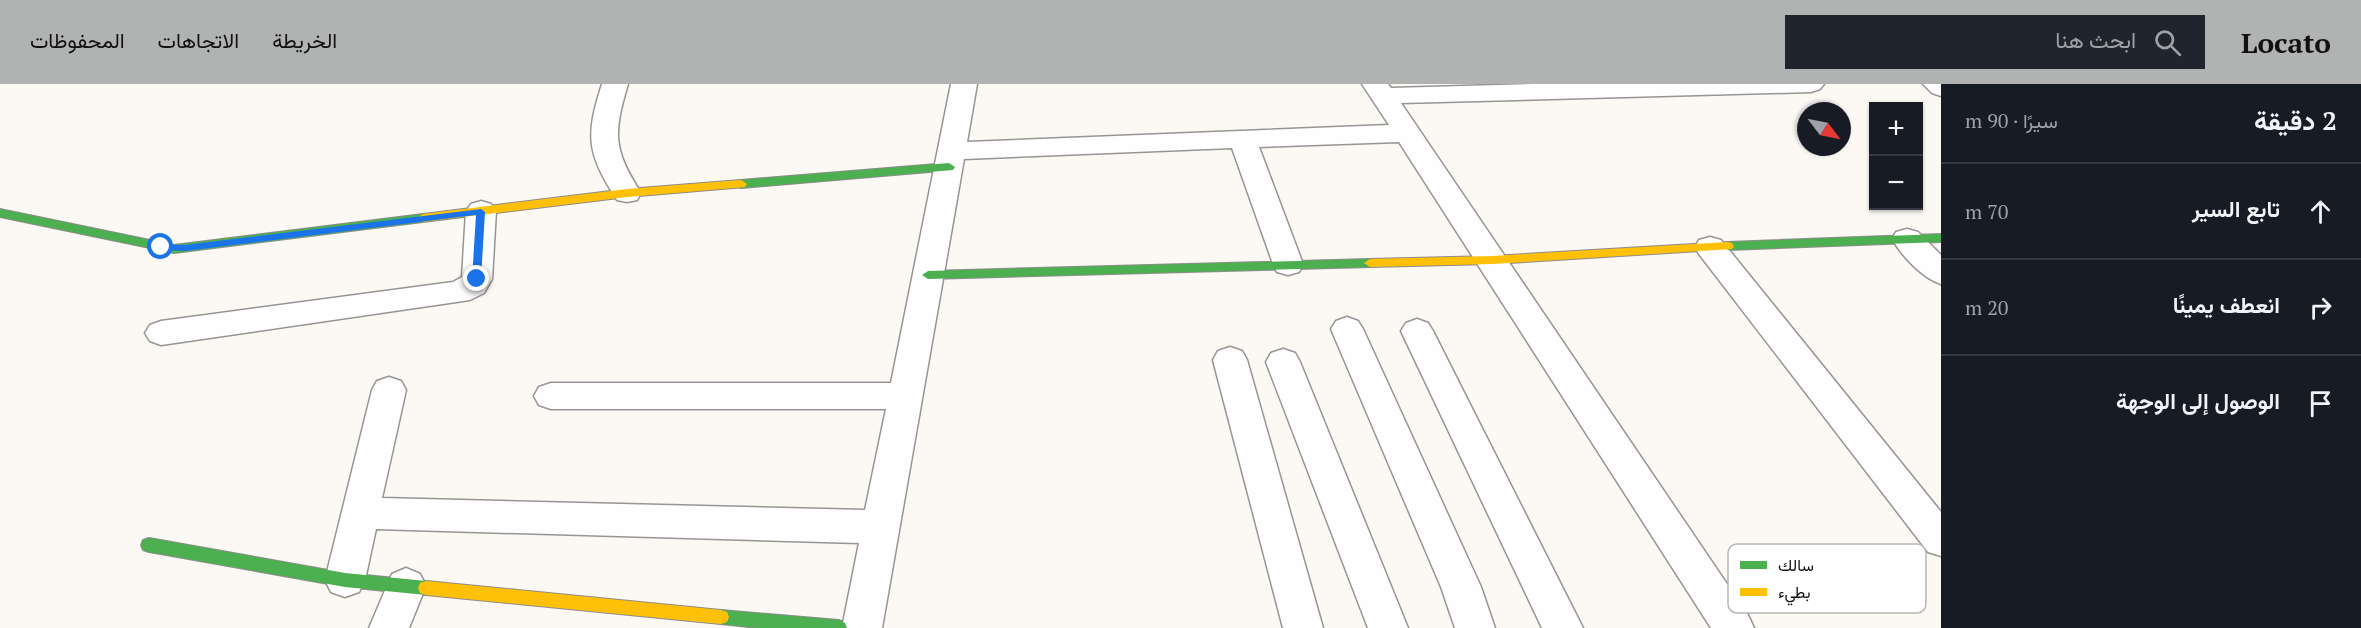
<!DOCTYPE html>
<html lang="ar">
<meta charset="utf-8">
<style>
body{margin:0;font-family:"PT Serif",Vazirmatn,serif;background:#20242c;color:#f1f3f6;direction:rtl}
.controls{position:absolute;right:18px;top:18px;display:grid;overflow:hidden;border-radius:0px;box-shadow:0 2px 4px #0004}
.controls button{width:54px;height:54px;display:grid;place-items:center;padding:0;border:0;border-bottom:2px solid #363941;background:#171b24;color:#f1f3f6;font:30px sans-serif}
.compass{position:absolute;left:1797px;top:18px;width:54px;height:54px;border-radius:50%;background:#171b24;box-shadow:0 2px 4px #0004;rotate:122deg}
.stop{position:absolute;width:18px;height:18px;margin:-14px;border:4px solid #1a73e8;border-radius:50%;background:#fff}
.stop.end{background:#1a73e8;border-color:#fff;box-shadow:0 2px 6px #0008}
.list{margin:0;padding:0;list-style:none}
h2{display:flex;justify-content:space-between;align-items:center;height:78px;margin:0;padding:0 24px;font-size:26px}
h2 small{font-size:20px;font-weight:400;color:#9ea1a6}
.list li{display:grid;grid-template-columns:39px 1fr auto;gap:18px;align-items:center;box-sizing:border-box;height:96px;padding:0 24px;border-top:2px solid #363941}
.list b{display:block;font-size:22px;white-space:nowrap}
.list em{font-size:20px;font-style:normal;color:#9ea1a6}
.icon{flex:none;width:33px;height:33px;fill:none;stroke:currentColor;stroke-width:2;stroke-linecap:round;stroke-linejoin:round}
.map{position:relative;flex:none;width:1941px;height:544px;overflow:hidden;direction:ltr}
header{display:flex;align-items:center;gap:36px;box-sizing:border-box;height:84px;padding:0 30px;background:#b1b2b2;color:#111}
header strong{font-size:28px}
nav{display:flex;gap:33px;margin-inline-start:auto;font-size:21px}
.search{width:420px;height:54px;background:#20242c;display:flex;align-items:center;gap:15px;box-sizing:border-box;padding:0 21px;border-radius:0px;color:#9ea1a6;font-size:22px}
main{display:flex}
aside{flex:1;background:#171b24}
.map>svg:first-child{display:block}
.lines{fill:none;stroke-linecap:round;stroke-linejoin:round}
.street-casing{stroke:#969593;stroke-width:3}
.fast-casing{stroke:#8d8c8a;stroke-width:2}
.slow-casing{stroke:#8d8c8a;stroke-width:2}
.street{fill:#fffefe;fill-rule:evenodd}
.fast{fill:#4caf50;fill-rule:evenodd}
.slow{fill:#ffc107;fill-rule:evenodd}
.route{fill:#1a73e8}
.key{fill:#fff;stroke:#b7b7b7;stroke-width:1.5}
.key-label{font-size:16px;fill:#101010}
</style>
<header>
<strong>Locato</strong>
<div class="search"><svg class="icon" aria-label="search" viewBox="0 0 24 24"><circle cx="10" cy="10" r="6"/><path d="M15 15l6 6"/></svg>ابحث هنا</div>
<nav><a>الخريطة</a><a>الاتجاهات</a><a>المحفوظات</a></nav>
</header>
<main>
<aside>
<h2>2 دقيقة<small>سيرًا · 90 m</small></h2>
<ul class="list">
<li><svg class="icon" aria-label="ahead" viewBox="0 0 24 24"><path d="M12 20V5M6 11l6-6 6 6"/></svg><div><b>تابع السير</b></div><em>70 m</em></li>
<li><svg class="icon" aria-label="right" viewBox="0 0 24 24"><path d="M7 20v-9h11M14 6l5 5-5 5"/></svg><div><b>انعطف يمينًا</b></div><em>20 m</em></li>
<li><svg class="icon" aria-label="arrive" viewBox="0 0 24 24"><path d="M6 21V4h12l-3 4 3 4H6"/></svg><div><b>الوصول إلى الوجهة</b></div></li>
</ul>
</aside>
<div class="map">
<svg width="1941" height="544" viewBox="0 0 1941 544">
<rect width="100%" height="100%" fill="#fcf9f5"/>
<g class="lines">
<defs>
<g id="street">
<path d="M602 0H628C613 50 613 65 641 109L637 116 627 118 617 116C587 69 585 53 602 0Z"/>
<polygon points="951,0 977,0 967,58 1389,41 1362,0 1388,0 1391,4 1533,0 1824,0 1820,5 1811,8 1401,19 1748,531 1754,544 1711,544 1399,58 1259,63 1303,180 1299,188 1288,191 1277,188 1273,180 1232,64 964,75 882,544 842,544 859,459 376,445 365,496 359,508 345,513 331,508 325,496 372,306 377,297 389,293 401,297 406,306 382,414 865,426 886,325 551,325 539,321 534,312 539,303 551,299 891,299"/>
<polygon points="1923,0 1941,0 1941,12 1932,9"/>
<polygon points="481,117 491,120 496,127 492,195 484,209 470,216 161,261 150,257 145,249 150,241 161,237 453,198 462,193 466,127 471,120"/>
<path d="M1907 145 1918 148 1941 171V200C1922 194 1902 172 1892 155L1896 148Z"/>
<polygon points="1710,153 1721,156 1941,428 1941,472 1928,468 1699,170 1695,163 1699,156"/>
<polygon points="1347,233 1358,237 1363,245 1481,503 1495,544 1455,544 1441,503 1331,245 1336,237"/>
<polygon points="1417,235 1428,239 1433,247 1583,544 1542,544 1401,247 1406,239"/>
<polygon points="1230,263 1242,267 1247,276 1323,544 1283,544 1213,276 1218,267"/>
<polygon points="1283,265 1295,269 1300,278 1408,544 1368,544 1266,278 1271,269"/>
<polygon points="406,484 420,490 426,502 409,544 369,544 392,490"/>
</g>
<g id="fast">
<polygon points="949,79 955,83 953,86 741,104 735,100 741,96"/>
<polygon points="0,125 174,161 423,130 429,134 423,138 174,169 0,133"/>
<polygon points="1941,150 1941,158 1728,166 1722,162 1728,158"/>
<polygon points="1370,175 1376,179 1370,183 928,195 922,191 928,187"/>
<polygon points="149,454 345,489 426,497 432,499 434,504 432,509 426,511 345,503 149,468 143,466 141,461 143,456"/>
<polygon points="721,526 839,536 845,539 847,544 758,544 721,540 715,538 713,533 715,528"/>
</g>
<g id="slow">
<polygon points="741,96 747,100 745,103 627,113 423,138 417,134 423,130 627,105"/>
<polygon points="1728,158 1732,159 1734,162 1732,165 1492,180 1370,183 1364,179 1370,175 1492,172"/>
<polygon points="426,497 721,526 727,528 729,533 727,538 721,540 426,511 420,509 418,504 420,499"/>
</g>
</defs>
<use href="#street" class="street-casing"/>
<use href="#fast" class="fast-casing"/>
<use href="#slow" class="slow-casing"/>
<use href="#street" class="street"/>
<use href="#fast" class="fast"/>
<use href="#slow" class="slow"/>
</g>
<polygon class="route" points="481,125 485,128 481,195 477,198 472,195 476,131 185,167 161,166 157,163 161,160 185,161"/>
<rect x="1728" y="460" width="198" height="69" rx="9" class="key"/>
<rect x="1740" y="477" width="27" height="8" fill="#4caf50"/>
<rect x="1740" y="504" width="27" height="8" fill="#ffc107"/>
<g class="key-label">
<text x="1778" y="487">سالك</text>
<text x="1778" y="514">بطيء</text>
</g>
</svg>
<div class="controls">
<button>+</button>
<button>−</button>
</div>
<svg class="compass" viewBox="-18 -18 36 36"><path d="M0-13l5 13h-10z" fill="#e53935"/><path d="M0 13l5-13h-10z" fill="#9ea1a6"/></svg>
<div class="stop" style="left:161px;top:163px"></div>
<div class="stop end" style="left:477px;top:195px"></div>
</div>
</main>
